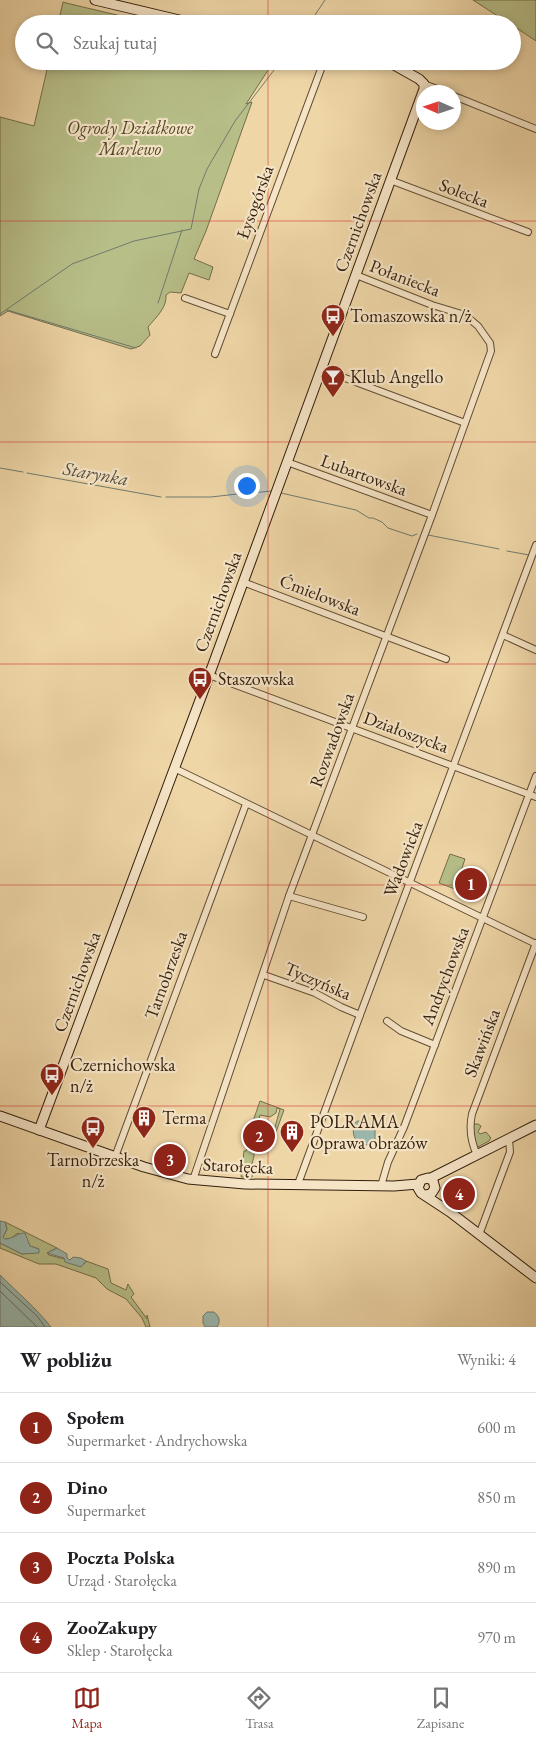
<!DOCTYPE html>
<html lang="pl">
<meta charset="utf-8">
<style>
body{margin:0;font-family:"EB Garamond",serif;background:#f2f2f2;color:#202124}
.compass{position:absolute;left:416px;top:85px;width:45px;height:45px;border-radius:50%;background:#fff;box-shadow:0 2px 8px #0003;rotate:273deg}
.you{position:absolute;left:246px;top:485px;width:18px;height:18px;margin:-12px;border:4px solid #fff;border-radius:50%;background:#1a73e8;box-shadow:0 0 0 8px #1a73e833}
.badge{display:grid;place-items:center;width:32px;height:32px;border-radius:50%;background:#8f2418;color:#fff;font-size:16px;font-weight:700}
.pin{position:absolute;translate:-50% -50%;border:2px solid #fff;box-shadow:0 1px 5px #0006}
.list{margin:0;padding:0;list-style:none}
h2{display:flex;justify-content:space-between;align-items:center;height:65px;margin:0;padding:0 20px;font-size:21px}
h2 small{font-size:16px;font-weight:400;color:#757577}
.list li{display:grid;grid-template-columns:32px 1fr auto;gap:15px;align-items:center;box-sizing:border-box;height:70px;padding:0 20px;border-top:1px solid #e0e0e0}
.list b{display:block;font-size:19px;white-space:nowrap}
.list p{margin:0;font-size:16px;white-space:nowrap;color:#757577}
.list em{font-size:16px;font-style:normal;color:#757577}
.icon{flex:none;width:28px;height:28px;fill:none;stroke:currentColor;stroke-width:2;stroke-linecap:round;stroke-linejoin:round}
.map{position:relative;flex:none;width:536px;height:1327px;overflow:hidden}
.search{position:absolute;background:#fff;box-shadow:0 2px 8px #0003;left:15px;right:15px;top:15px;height:55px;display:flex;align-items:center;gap:12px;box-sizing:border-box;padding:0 18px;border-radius:28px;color:#757577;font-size:19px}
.sheet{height:345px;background:#fff}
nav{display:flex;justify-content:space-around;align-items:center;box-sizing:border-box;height:70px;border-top:1px solid #e0e0e0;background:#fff;font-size:14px;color:#757577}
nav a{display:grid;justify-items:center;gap:2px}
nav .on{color:#8f2418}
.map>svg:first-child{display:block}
.green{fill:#b7be88;stroke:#746e4a}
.water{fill:#9ab8ae;stroke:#707b6e}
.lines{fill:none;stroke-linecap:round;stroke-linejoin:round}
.shore{stroke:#666c5e;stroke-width:1}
.stream{stroke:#707b6e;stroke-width:1}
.street-casing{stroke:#614d34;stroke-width:8}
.secondary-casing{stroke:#321f0d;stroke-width:11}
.street{stroke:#f5e4c6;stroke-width:6}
.secondary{stroke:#f5e4c6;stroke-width:9}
.grid{fill:none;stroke:#d62828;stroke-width:1;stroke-opacity:0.55}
.labels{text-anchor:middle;stroke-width:4.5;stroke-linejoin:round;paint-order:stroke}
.park-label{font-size:18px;font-style:italic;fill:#53472c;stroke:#f5e4c6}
.street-label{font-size:18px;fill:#321f0d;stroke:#f5e4c6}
.poi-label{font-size:18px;fill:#321f0d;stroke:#f5e4c6;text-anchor:start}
.water-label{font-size:19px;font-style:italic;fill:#514d3d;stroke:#f5e4c6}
</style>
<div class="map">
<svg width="536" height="1327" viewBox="0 0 536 1327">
<rect width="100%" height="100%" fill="#efd6a7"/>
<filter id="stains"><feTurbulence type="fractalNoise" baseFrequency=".004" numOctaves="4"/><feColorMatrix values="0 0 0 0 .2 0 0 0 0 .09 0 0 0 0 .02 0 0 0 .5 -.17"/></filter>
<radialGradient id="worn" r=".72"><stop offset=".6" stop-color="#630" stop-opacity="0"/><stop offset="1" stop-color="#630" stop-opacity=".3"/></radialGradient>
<g class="green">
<polygon points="473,0 536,0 536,41 512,25 512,24 510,24"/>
<polygon points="63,2 66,3 155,24 58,24"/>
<path d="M49 61H274L246 104 252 102 206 231 194 259 213 267 209 280 189 273 181 293 170 292 166 295C167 308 156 317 148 327L150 335 140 346 131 349 8 311 0 316V117L34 126Z"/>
<polygon points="450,854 465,859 455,889 439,883"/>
<polygon points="260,1101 284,1110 273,1140 272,1138 280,1109 277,1108 276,1113 270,1117 260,1115 249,1151 254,1153 254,1156 250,1172 253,1174 252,1177 241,1177 244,1151 246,1151 252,1131 250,1130"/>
<polygon points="475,1124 478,1124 481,1126 478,1132 480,1134 486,1132 491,1138 489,1141 478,1147 476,1145 472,1127"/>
<polygon points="5,1222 57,1248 47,1253 49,1255 84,1264 86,1261 108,1269 111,1283 126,1290 128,1284 134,1294 131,1297 147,1319 147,1315 150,1327 146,1327 142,1318 126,1299 107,1289 96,1278 56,1264 39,1264 0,1248 0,1243 22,1254 39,1249 30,1246 18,1233 10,1239 5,1239 3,1237 7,1229"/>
</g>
<g class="water">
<path d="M358 1121C367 1121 370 1123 375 1129V1141L364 1146C354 1141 351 1134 355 1123Z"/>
<path d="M0 1221 5 1222 7 1229 3 1237 5 1239C13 1239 17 1233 25 1233L30 1246 39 1249V1253L22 1254 0 1243Z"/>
<polygon points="57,1248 67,1254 67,1258 70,1260 73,1257 81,1258 86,1261 81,1267 65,1262 64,1258 47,1253"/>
<path d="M0 1275C17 1292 36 1308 51 1327H0Z"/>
<path d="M207 1312H214C219 1316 221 1321 217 1327H205L203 1323V1316Z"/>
</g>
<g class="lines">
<g class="shore">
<polyline points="0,1282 37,1316 45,1327"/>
<polyline points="0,1291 37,1327"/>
</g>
<g class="stream">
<polyline points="309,24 325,0"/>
<polyline points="158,303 182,230"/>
<polyline points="7,310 136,348"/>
<polyline points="0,314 72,264 134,241 191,229 199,189 207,169 235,121 281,61"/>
<polyline points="0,468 23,472"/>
<polyline points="27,473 161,497"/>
<polyline points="251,493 272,491"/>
<polyline points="281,493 356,510 369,518 373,518 382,522 388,528 412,536 417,534"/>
<polyline points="166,497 211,497 246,493"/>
<polyline points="428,535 499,549"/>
<polyline points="507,551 529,555"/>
</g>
<defs>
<g id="street">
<polyline points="424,84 445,92"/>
<polyline points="454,96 536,129"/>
<polyline points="390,180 528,232"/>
<polyline points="185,298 230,314"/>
<polyline points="215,354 324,61"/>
<polyline points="321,369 465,423"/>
<polyline points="287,462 432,515"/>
<polyline points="243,582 446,659"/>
<polyline points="503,635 536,650"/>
<polyline points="209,675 536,797"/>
<polyline points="174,768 536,944"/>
<polyline points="289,896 363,917"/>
<polyline points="264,975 315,993 341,1007 360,1015"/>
<polyline points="387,1021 401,1031 435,1045"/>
<path d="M477 1155C471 1142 469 1128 472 1114L536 943"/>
<polyline points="115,1157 246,804"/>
<polyline points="193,1180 289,896 432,515 491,351 490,343 478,326 465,315 432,305 356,275"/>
<polyline points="298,1184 360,1015 536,545"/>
<polyline points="381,1186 388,1162 404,1127 536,776"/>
<polyline points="479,1235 510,1152 509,1139"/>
</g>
<g id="secondary">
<polyline points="95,0 196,24"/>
<polyline points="0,1116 144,1167 188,1179 245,1184 394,1186 418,1184"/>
<polyline points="39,1130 200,700 424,89 424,84 419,79 387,61"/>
<polyline points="431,1178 536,1125"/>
<polyline points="426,1195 431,1194 435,1188 433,1181 428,1178 421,1180 418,1188 421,1193 450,1212 536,1278"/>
</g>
</defs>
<use href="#street" class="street-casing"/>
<use href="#secondary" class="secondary-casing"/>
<use href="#street" class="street"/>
<use href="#secondary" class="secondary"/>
</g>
<path class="grid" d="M268 0V24M268 61V1327M0 221H536M0 442H536M0 664H536M0 885H536M0 1106H536"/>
<defs>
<symbol id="bus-pin" viewBox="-11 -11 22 30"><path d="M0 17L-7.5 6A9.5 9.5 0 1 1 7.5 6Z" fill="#8f2418" stroke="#f5e4c6"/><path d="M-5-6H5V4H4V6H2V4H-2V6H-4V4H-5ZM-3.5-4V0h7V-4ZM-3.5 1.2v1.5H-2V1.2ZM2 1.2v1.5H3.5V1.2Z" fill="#fff"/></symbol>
<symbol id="bar-pin" viewBox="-11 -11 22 30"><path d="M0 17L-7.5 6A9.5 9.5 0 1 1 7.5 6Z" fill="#8f2418" stroke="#f5e4c6"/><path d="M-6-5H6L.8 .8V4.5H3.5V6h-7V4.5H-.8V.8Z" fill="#fff"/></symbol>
<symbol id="building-pin" viewBox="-11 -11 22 30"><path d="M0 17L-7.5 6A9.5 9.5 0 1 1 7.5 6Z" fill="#8f2418" stroke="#f5e4c6"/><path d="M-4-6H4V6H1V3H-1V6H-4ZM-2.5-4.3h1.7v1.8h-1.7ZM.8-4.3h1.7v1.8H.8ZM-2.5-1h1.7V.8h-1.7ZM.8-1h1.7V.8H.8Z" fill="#fff"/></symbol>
</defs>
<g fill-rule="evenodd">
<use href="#bus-pin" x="319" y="302" width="28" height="38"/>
<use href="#bar-pin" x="319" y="363" width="28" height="38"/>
<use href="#bus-pin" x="186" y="665" width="28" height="38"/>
<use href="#bus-pin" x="38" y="1061" width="28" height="38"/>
<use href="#building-pin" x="130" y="1104" width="28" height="38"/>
<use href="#bus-pin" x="79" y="1114" width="28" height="38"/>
<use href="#building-pin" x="278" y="1118" width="28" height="38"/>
</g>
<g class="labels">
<g class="park-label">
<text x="130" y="134">Ogrody Działkowe<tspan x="130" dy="21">Marlewo</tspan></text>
</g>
<g class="street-label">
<text transform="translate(464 193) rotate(21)" y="6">Solecka</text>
<text transform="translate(255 202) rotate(-70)" y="6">Łysogórska</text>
<text transform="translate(358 222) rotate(-70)" y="6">Czernichowska</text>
<text transform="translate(405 278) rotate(21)" y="6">Połaniecka</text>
<text transform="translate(364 475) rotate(20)" y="6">Lubartowska</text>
<text transform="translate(320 595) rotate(21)" y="6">Ćmielowska</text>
<text transform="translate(218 602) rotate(-70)" y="6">Czernichowska</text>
<text transform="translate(406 732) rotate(20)" y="6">Działoszycka</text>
<text transform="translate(332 740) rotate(-70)" y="6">Rozwadowska</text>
<text transform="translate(403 859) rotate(-69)" y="6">Wadowicka</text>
<text transform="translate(166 975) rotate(-70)" y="6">Tarnobrzeska</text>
<text transform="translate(445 976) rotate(-69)" y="6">Andrychowska</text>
<text transform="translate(318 981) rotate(23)" y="6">Tyczyńska</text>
<text transform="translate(77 982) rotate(-70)" y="6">Czernichowska</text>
<text transform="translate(482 1043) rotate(-69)" y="6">Skawińska</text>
<text transform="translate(238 1166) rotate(3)" y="6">Starołęcka</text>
</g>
<g class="poi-label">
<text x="350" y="322">Tomaszowska n/ż</text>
<text x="350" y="383">Klub Angello</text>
<text x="218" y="685">Staszowska</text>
<text x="70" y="1071">Czernichowska<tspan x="70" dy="21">n/ż</tspan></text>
<text x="162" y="1124">Terma</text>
<text x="310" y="1128">POLRAMA<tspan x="310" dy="21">Oprawa obrazów</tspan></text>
<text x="93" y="1166" text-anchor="middle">Tarnobrzeska<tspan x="93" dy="21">n/ż</tspan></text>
</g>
<g class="water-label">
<text transform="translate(96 473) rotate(10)" y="7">Starynka</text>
</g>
</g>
<rect width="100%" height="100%" filter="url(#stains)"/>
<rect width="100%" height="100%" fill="url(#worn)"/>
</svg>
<svg class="compass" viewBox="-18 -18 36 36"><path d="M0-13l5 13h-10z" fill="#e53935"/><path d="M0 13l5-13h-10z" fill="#757577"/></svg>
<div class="you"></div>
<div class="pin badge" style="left:471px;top:884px">1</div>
<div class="pin badge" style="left:259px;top:1136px">2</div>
<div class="pin badge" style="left:170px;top:1160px">3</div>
<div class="pin badge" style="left:459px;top:1194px">4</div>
<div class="search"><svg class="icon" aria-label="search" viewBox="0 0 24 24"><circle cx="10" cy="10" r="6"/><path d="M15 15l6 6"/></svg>Szukaj tutaj</div>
</div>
<section class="sheet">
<h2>W pobliżu<small>Wyniki: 4</small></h2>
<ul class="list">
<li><span class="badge">1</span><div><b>Społem</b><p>Supermarket · Andrychowska</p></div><em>600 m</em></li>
<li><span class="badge">2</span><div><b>Dino</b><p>Supermarket</p></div><em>850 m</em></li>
<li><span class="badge">3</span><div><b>Poczta Polska</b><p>Urząd · Starołęcka</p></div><em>890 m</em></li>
<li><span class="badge">4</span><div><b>ZooZakupy</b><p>Sklep · Starołęcka</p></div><em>970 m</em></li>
</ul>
</section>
<nav>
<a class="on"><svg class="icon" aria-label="map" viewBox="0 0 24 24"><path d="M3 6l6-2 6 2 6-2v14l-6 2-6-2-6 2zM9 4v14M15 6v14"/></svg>Mapa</a>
<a><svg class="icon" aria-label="directions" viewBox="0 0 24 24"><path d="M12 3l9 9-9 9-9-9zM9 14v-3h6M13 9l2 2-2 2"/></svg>Trasa</a>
<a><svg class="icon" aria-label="saved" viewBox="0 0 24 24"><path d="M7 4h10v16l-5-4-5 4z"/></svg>Zapisane</a>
</nav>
